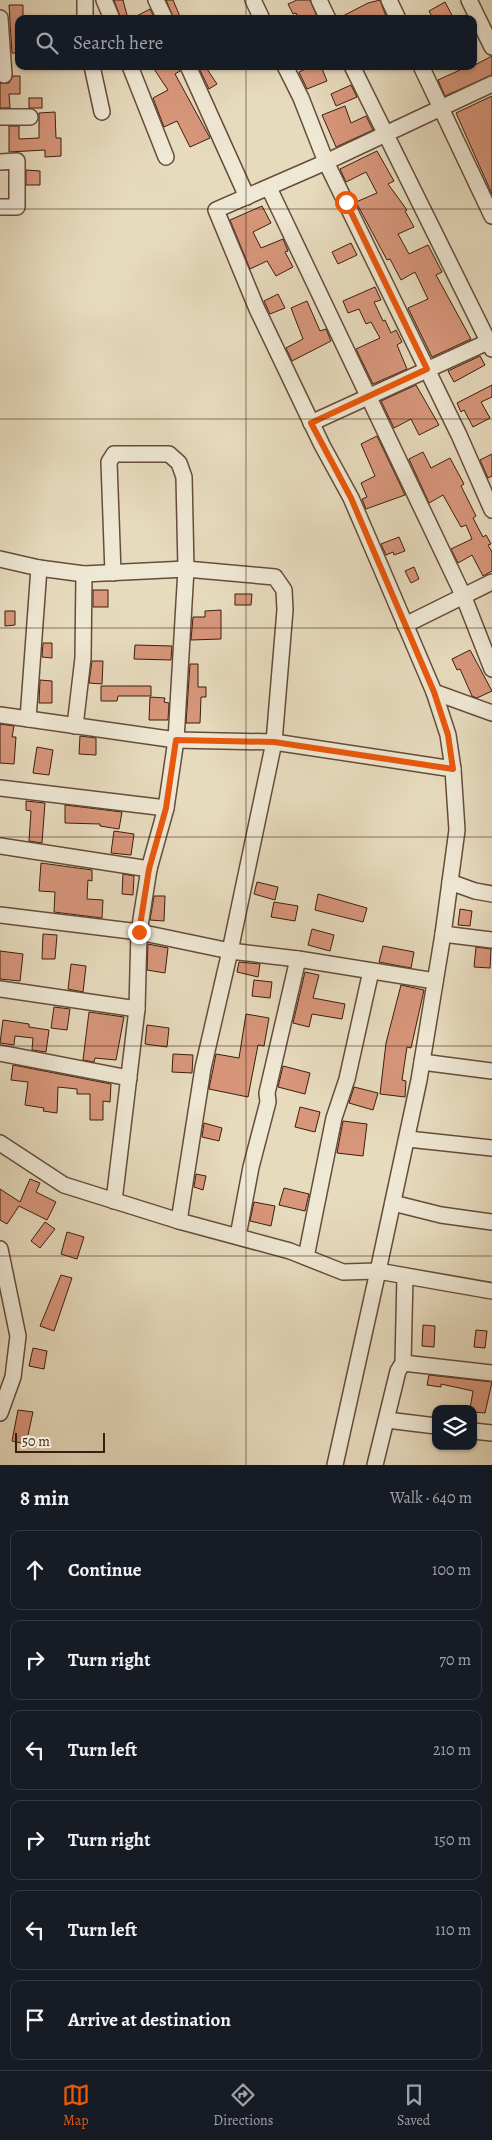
<!DOCTYPE html>
<meta charset="utf-8">
<style>
body{margin:0;font-family:Alegreya,serif;background:#242831;color:#f1f3f6}
.controls{position:absolute;right:15px;bottom:15px;display:grid;overflow:hidden;border-radius:10px;box-shadow:0 1px 4px #0004}
.controls button{width:45px;height:45px;display:grid;place-items:center;padding:0;border:0;border-bottom:1px solid #363941;background:#171b24;color:#f1f3f6;font:25px sans-serif}
.scale{position:absolute;left:15px;bottom:12px;width:90px;box-sizing:border-box;padding-left:5px;border:2px solid #3b1e0d;border-top:0;font-size:14px;line-height:18px;white-space:nowrap;color:#3b1e0d;-webkit-text-stroke:4px #efe8d5;paint-order:stroke}
.stop{position:absolute;width:15px;height:15px;margin:-11px;border:4px solid #ea580c;border-radius:50%;background:#fff}
.stop.end{background:#ea580c;border-color:#fff;box-shadow:0 1px 5px #0008}
.list{margin:0;padding:0;list-style:none}
h2{display:flex;justify-content:space-between;align-items:center;height:65px;margin:0;padding:0 20px;font-size:21px}
h2 small{font-size:16px;font-weight:400;color:#9ea1a6}
.list li{display:grid;grid-template-columns:32px 1fr auto;gap:15px;align-items:center;box-sizing:border-box;height:80px;margin:0 10px 10px;padding:0 10px;border:1px solid #363941;border-radius:10px}
.list b{display:block;font-size:19px;white-space:nowrap}
.list em{font-size:16px;font-style:normal;color:#9ea1a6}
.icon{flex:none;width:28px;height:28px;fill:none;stroke:currentColor;stroke-width:2;stroke-linecap:round;stroke-linejoin:round}
.map{position:relative;flex:none;width:492px;height:1465px;overflow:hidden}
.search{position:absolute;background:#171b24;box-shadow:0 1px 4px #0004;left:15px;right:15px;top:15px;height:55px;display:flex;align-items:center;gap:12px;box-sizing:border-box;padding:0 18px;border-radius:10px;color:#9ea1a6;font-size:19px}
.sheet{height:605px;background:#171b24}
nav{display:flex;justify-content:space-around;align-items:center;box-sizing:border-box;height:70px;border-top:1px solid #363941;background:#171b24;font-size:14px;color:#9ea1a6}
nav a{display:grid;justify-items:center;gap:2px}
nav .on{color:#ea580c}
.map>svg:first-child{display:block}
.building{fill:#d8967b;stroke:#3b1e0d}
.lines{fill:none;stroke-linecap:round;stroke-linejoin:round}
.minor-casing{stroke:#664d39;stroke-width:18}
.minor{stroke:#efe8d5;stroke-width:15}
.route{stroke:#ea580c;stroke-width:6}
.grid{fill:none;stroke:#3b1e0d;stroke-width:1;stroke-opacity:0.55}
</style>
<div class="map">
<svg width="492" height="1465" viewBox="0 0 492 1465">
<rect width="100%" height="100%" fill="#e7dbbe"/>
<filter id="stains"><feTurbulence type="fractalNoise" baseFrequency=".004" numOctaves="4"/><feColorMatrix values="0 0 0 0 .2 0 0 0 0 .09 0 0 0 0 .02 0 0 0 .5 -.17"/></filter>
<radialGradient id="worn" r=".72"><stop offset=".6" stop-color="#630" stop-opacity="0"/><stop offset="1" stop-color="#630" stop-opacity=".3"/></radialGradient>
<g class="building">
<polygon points="114,0 123,0 128,19 121,19"/>
<polygon points="166,0 173,0 181,19 174,19"/>
<polygon points="297,0 310,0 318,19 299,19 296,13 293,14 288,4"/>
<polygon points="380,0 387,19 337,19 368,3"/>
<polygon points="445,2 454,19 433,19 429,11"/>
<polygon points="9,5 23,5 23,19 19,19 19,53 12,53"/>
<polygon points="150,9 155,19 131,19"/>
<polygon points="492,56 492,75 445,96 438,80 460,70 458,66 473,66"/>
<polygon points="152,66 179,66 180,71 175,74 210,138 190,147 177,121 164,127 153,98 168,90"/>
<polygon points="198,66 205,66 217,84 209,89"/>
<polygon points="312,66 321,66 327,81 307,89 299,72"/>
<polygon points="13,76 20,76 20,94 9,94 10,108 0,108 0,83 9,83"/>
<polygon points="351,85 357,97 336,106 331,94"/>
<polygon points="492,96 492,194 456,113"/>
<rect x="29" y="98" width="13" height="10"/>
<polygon points="345,106 351,123 366,116 373,130 336,147 322,115"/>
<polygon points="55,112 56,138 61,138 61,156 45,157 45,150 9,152 9,126 19,126 19,139 39,138 39,113"/>
<polygon points="377,151 394,181 388,184 407,210 405,211 414,227 398,234 409,254 428,245 442,272 436,275 471,339 432,357 408,308 428,299 415,272 401,280 390,259 387,260 356,202 377,193 366,172 346,182 340,169"/>
<polygon points="26,170 40,171 40,185 26,185"/>
<polygon points="262,206 271,223 253,232 261,248 283,239 288,251 285,252 293,267 276,276 267,261 250,269 230,220"/>
<polygon points="351,243 357,255 338,264 332,252"/>
<polygon points="375,287 381,300 374,302 383,321 385,320 391,333 396,330 402,342 397,345 407,369 373,384 356,349 380,338 371,322 366,324 359,309 348,313 343,301"/>
<polygon points="278,294 285,308 270,314 264,301"/>
<polygon points="307,301 320,331 326,329 331,341 292,361 286,348 303,339 291,308"/>
<polygon points="480,356 485,365 454,382 448,371"/>
<polygon points="416,385 439,425 419,435 411,419 394,428 381,401"/>
<polygon points="492,385 492,397 481,402 490,418 473,427 464,410 461,412 457,403"/>
<polygon points="377,436 405,495 366,509 362,499 367,497 361,483 375,476 361,444"/>
<polygon points="423,452 431,468 450,458 464,484 461,486 476,516 473,518 483,537 486,535 491,544 488,545 492,552 492,571 483,576 472,555 458,563 451,549 472,539 466,525 461,527 443,495 429,503 409,459"/>
<polygon points="492,454 492,476 488,478 480,460"/>
<polygon points="399,537 405,551 394,555 393,552 386,555 381,544"/>
<polygon points="414,567 419,579 411,583 405,571"/>
<rect x="93" y="590" width="15" height="17"/>
<polygon points="235,594 252,594 251,605 235,605"/>
<polygon points="221,610 221,639 191,640 193,617 205,617 205,611"/>
<polygon points="5,611 15,611 15,625 5,626"/>
<polygon points="43,643 52,643 52,658 42,657"/>
<polygon points="135,645 172,646 171,660 134,659"/>
<polygon points="470,650 492,691 477,698 472,696 460,669 457,670 452,659"/>
<polygon points="92,661 103,661 102,684 89,683"/>
<polygon points="190,664 198,664 198,687 206,687 206,697 201,697 200,723 186,723"/>
<polygon points="40,680 52,681 52,703 39,703"/>
<polygon points="101,686 151,686 151,696 118,696 117,701 101,701"/>
<polygon points="150,697 165,698 164,702 169,703 168,720 149,720"/>
<polygon points="0,724 14,726 12,737 16,737 14,764 0,763"/>
<polygon points="80,736 96,738 96,755 79,754"/>
<polygon points="37,747 53,750 49,775 33,773"/>
<polygon points="26,801 45,803 42,843 29,841 31,811 26,810"/>
<polygon points="65,805 122,812 119,829 100,826 100,824 65,823"/>
<polygon points="114,831 134,834 131,855 111,853"/>
<polygon points="41,863 92,870 92,881 88,880 87,899 103,900 102,918 54,912 55,892 39,891"/>
<polygon points="123,874 134,876 133,895 122,894"/>
<polygon points="257,882 278,887 275,900 254,894"/>
<polygon points="318,894 367,908 363,922 315,910"/>
<polygon points="154,896 165,896 164,921 150,920"/>
<polygon points="274,902 298,906 295,921 271,917"/>
<polygon points="460,909 472,911 470,926 458,925"/>
<polygon points="312,929 334,935 330,951 308,945"/>
<polygon points="43,934 57,935 55,959 42,959"/>
<polygon points="148,944 168,948 165,973 147,970"/>
<polygon points="383,946 414,952 411,968 379,962"/>
<polygon points="476,947 491,949 490,968 474,967"/>
<polygon points="0,951 23,954 20,981 0,979"/>
<polygon points="239,962 260,964 258,977 237,972"/>
<polygon points="71,964 86,966 83,992 68,989"/>
<polygon points="305,972 319,975 313,998 345,1004 342,1019 312,1014 309,1027 293,1023"/>
<polygon points="254,980 272,982 270,998 252,996"/>
<polygon points="401,985 424,990 411,1048 407,1047 402,1080 406,1081 405,1097 380,1094 386,1043"/>
<polygon points="54,1007 70,1009 67,1030 51,1028"/>
<polygon points="89,1012 124,1017 116,1060 95,1058 94,1062 83,1060"/>
<polygon points="246,1014 269,1018 264,1046 258,1045 248,1097 209,1089 216,1054 239,1058"/>
<polygon points="3,1020 29,1024 29,1027 49,1030 46,1052 32,1050 33,1038 15,1036 14,1045 0,1043"/>
<polygon points="147,1025 169,1028 167,1047 145,1044"/>
<polygon points="173,1054 193,1055 192,1073 172,1072"/>
<polygon points="13,1065 111,1084 110,1102 103,1101 103,1120 90,1120 90,1094 77,1094 77,1089 58,1087 57,1113 43,1111 44,1108 25,1105 28,1082 11,1080"/>
<polygon points="283,1066 310,1073 305,1094 278,1087"/>
<polygon points="354,1087 378,1093 373,1110 349,1103"/>
<polygon points="300,1107 320,1112 315,1132 295,1127"/>
<polygon points="343,1121 367,1124 363,1156 337,1153"/>
<polygon points="204,1123 222,1128 219,1141 202,1137"/>
<polygon points="196,1174 206,1176 203,1190 194,1187"/>
<polygon points="30,1179 40,1183 36,1192 56,1202 47,1220 19,1206 7,1224 0,1220 0,1189 20,1202"/>
<polygon points="284,1188 309,1194 305,1211 279,1205"/>
<polygon points="254,1202 275,1206 271,1226 250,1221"/>
<polygon points="45,1222 55,1229 40,1248 31,1241"/>
<polygon points="67,1232 84,1237 77,1259 61,1254"/>
<polygon points="61,1275 72,1278 54,1331 40,1326"/>
<polygon points="423,1325 435,1326 434,1347 422,1346"/>
<polygon points="476,1330 487,1331 485,1348 474,1347"/>
<polygon points="33,1348 47,1351 44,1369 29,1366"/>
<polygon points="429,1375 492,1382 485,1413 473,1412 473,1409 470,1409 473,1391 441,1384 441,1387 427,1385"/>
<polygon points="18,1410 33,1412 26,1444 12,1441"/>
</g>
<g class="lines">
<defs>
<g id="minor">
<polyline points="104,0 112,19"/>
<polyline points="156,0 165,19"/>
<polyline points="253,0 262,19"/>
<polyline points="319,0 328,19"/>
<polyline points="389,0 398,19"/>
<polyline points="469,0 492,47"/>
<polyline points="0,18 4,75"/>
<polyline points="85,19 85,0"/>
<polyline points="92,66 102,112"/>
<polyline points="130,66 166,157"/>
<polyline points="188,66 247,197"/>
<polyline points="285,66 301,98 326,162 459,435 492,510"/>
<polyline points="352,66 492,349"/>
<polyline points="421,66 492,216"/>
<polyline points="0,117 30,117"/>
<polyline points="0,162 17,161 17,207 0,207"/>
<polyline points="269,188 463,595 492,669"/>
<polyline points="311,423 492,340"/>
<polyline points="0,559 39,568 84,574 186,569 275,577 284,590 285,610 274,742 230,951 203,1068 179,1221"/>
<polyline points="113,573 109,462 114,454 169,454 179,463 184,477 186,569 176,740 274,742 453,769"/>
<polyline points="405,625 492,582"/>
<polyline points="434,692 492,713"/>
<polyline points="0,715 176,740 166,808 149,869 139,932 137,1009 114,1201"/>
<polyline points="28,719 39,568"/>
<polyline points="75,726 83,658 84,574"/>
<polyline points="0,788 166,808"/>
<polyline points="0,846 149,869"/>
<polyline points="450,882 475,891 492,894"/>
<polyline points="0,915 139,932 230,951 298,959 435,981"/>
<polyline points="443,934 492,940"/>
<polyline points="0,989 137,1009"/>
<polyline points="0,1053 129,1078"/>
<polyline points="422,1062 492,1071"/>
<polyline points="408,1139 492,1148"/>
<polyline points="0,1143 64,1185 179,1221 290,1251 343,1272 378,1271 419,1080 443,934 457,830 453,769 448,735 434,692 379,563 351,498 322,445 257,309 216,210 326,162 492,84"/>
<polyline points="393,1203 441,1215 492,1222"/>
<polyline points="238,1236 251,1167 268,1102 267,1093 298,959"/>
<polyline points="0,1249 18,1336 13,1377 0,1413"/>
<polyline points="306,1257 334,1118 347,1079 371,971"/>
<polyline points="403,1363 492,1373"/>
<polyline points="387,1420 436,1426"/>
<polyline points="473,1431 492,1433"/>
<polyline points="335,1465 378,1271 492,1291"/>
<polyline points="375,1465 398,1371 403,1363 405,1276"/>
</g>
</defs>
<use href="#minor" class="minor-casing"/>
<use href="#minor" class="minor"/>
</g>
<g class="lines">
<polyline class="route" points="139,932 149,869 166,808 176,740 274,742 453,769 448,735 434,692 351,498 311,423 427,369 346,202"/>
</g>
<path class="grid" d="M246 0V19M246 66V1465M0 209H492M0 419H492M0 628H492M0 837H492M0 1046H492M0 1256H492"/>
<rect width="100%" height="100%" filter="url(#stains)"/>
<rect width="100%" height="100%" fill="url(#worn)"/>
</svg>
<div class="controls">
<button><svg class="icon" aria-label="layers" viewBox="0 0 24 24"><path d="M12 4l9 5-9 5-9-5zM3 14l9 5 9-5"/></svg></button>
</div>
<div class="scale">50 m</div>
<div class="stop" style="left:346px;top:202px"></div>
<div class="stop end" style="left:139px;top:932px"></div>
<div class="search"><svg class="icon" aria-label="search" viewBox="0 0 24 24"><circle cx="10" cy="10" r="6"/><path d="M15 15l6 6"/></svg>Search here</div>
</div>
<section class="sheet">
<h2>8 min<small>Walk · 640 m</small></h2>
<ul class="list">
<li><svg class="icon" aria-label="ahead" viewBox="0 0 24 24"><path d="M12 20V5M6 11l6-6 6 6"/></svg><div><b>Continue</b></div><em>100 m</em></li>
<li><svg class="icon" aria-label="right" viewBox="0 0 24 24"><path d="M7 20v-9h11M14 6l5 5-5 5"/></svg><div><b>Turn right</b></div><em>70 m</em></li>
<li><svg class="icon" aria-label="left" viewBox="0 0 24 24"><path d="M17 20v-9H6M10 6l-5 5 5 5"/></svg><div><b>Turn left</b></div><em>210 m</em></li>
<li><svg class="icon" aria-label="right" viewBox="0 0 24 24"><path d="M7 20v-9h11M14 6l5 5-5 5"/></svg><div><b>Turn right</b></div><em>150 m</em></li>
<li><svg class="icon" aria-label="left" viewBox="0 0 24 24"><path d="M17 20v-9H6M10 6l-5 5 5 5"/></svg><div><b>Turn left</b></div><em>110 m</em></li>
<li><svg class="icon" aria-label="arrive" viewBox="0 0 24 24"><path d="M6 21V4h12l-3 4 3 4H6"/></svg><div><b>Arrive at destination</b></div></li>
</ul>
</section>
<nav>
<a class="on"><svg class="icon" aria-label="map" viewBox="0 0 24 24"><path d="M3 6l6-2 6 2 6-2v14l-6 2-6-2-6 2zM9 4v14M15 6v14"/></svg>Map</a>
<a><svg class="icon" aria-label="directions" viewBox="0 0 24 24"><path d="M12 3l9 9-9 9-9-9zM9 14v-3h6M13 9l2 2-2 2"/></svg>Directions</a>
<a><svg class="icon" aria-label="saved" viewBox="0 0 24 24"><path d="M7 4h10v16l-5-4-5 4z"/></svg>Saved</a>
</nav>
